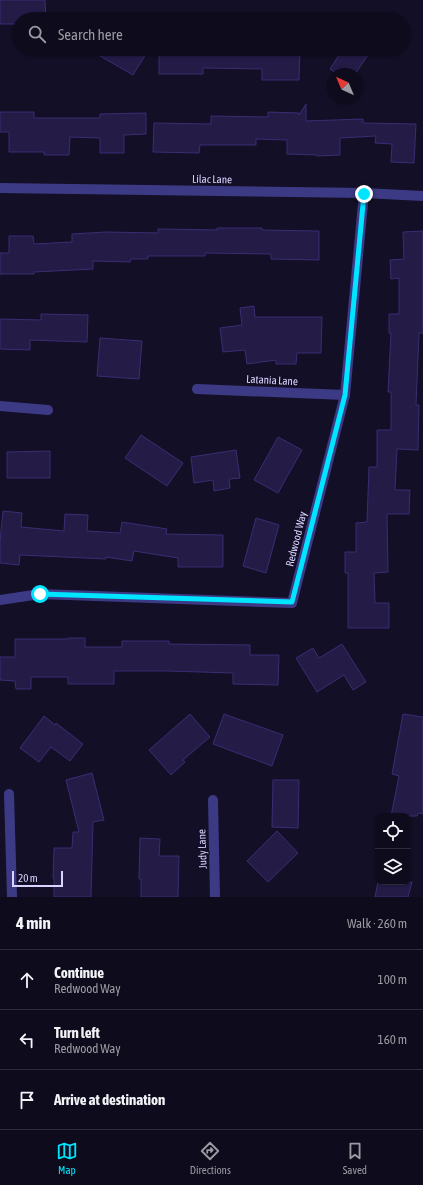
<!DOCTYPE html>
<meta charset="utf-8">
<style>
body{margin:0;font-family:"Asap Condensed",sans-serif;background:#1c1929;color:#f1f3f6}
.controls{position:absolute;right:12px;bottom:12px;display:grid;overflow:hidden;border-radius:8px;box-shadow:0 1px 3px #0004}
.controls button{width:36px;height:36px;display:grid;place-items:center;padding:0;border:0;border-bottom:1px solid #2e2b3b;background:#0e0b1c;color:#f1f3f6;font:20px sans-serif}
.compass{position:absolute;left:327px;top:68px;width:36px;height:36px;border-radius:50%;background:#0e0b1c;box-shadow:0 1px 3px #0004;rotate:316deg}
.scale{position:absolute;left:12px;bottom:10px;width:51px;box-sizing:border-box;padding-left:4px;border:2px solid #d9d4ff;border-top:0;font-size:11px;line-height:14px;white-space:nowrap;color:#d9d4ff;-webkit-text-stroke:3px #130f26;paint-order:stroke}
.stop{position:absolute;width:12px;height:12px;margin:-9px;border:3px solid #00e5ff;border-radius:50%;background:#fff}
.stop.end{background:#00e5ff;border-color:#fff;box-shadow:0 1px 4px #0008}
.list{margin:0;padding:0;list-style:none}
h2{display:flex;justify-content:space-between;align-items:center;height:52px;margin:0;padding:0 16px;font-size:17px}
h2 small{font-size:13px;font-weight:400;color:#9b9ba3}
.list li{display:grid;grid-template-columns:26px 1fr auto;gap:12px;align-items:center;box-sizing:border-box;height:60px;padding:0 16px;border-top:1px solid #2e2b3b}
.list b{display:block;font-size:15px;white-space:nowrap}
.list p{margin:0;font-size:13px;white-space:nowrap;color:#9b9ba3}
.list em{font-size:13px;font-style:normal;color:#9b9ba3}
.icon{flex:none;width:22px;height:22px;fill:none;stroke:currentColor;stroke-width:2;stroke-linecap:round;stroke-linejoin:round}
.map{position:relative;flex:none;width:423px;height:897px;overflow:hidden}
.search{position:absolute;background:#0e0b1c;box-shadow:0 1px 3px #0004;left:12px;right:12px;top:12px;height:44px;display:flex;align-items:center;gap:10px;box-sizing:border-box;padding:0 14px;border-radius:22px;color:#9b9ba3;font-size:15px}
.sheet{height:232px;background:#0e0b1c}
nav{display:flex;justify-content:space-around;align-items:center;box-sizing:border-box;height:56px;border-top:1px solid #2e2b3b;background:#0e0b1c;font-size:11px;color:#9b9ba3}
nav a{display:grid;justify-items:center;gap:2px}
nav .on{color:#00e5ff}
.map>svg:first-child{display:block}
.building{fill:#241b47;stroke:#3b2d73}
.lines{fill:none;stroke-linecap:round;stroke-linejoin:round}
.minor{stroke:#3d3a85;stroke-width:10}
.route{stroke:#00e5ff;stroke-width:5}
.labels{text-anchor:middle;stroke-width:3;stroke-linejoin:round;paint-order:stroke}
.street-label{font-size:11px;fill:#d9d4ff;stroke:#130f26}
</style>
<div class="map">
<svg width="423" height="897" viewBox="0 0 423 897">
<rect width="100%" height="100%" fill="#130f26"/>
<g class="building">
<polygon points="0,0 45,0 46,19 19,19 19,24 0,24"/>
<polygon points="88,49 149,49 133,75"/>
<polygon points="159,49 300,49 299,80 262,80 262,69 203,68 203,74 159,74"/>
<polygon points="343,49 372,49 355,74 338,74 330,69"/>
<polygon points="306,104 306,121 363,119 363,123 416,124 414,163 391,162 392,144 375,143 376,136 340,138 340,155 317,156 317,155 287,154 287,140 256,139 256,145 200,145 199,153 153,152 154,123 211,124 211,116 268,117 268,112 299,113 299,115"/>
<polygon points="0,112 34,112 34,118 100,118 100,114 146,113 146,134 124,135 124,153 100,153 100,138 70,137 69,155 44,155 44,152 9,152 9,132 0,132"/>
<polygon points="217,228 262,228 262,230 319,231 319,260 271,259 271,254 205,253 205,256 148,256 148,259 131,259 130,262 93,261 93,269 34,272 34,274 0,274 0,253 9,253 9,236 33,236 34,244 72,242 72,234 106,232 158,233 158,229 217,230"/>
<polygon points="423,231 423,333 419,333 416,405 419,405 418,450 397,449 395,490 410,490 409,514 387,514 388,572 374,573 375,603 389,603 389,628 348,628 348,573 345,573 345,552 356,552 356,523 367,522 369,467 377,467 377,430 391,430 391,392 388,392 391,333 389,333 389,314 399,314 399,278 391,279 390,260 404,259 403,232"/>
<polygon points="254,306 255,317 322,317 321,353 297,353 296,364 276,364 276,360 247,364 245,350 223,352 220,328 242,325 240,308"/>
<polygon points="41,314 88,315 87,342 30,340 30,350 0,349 0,319 41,320"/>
<polygon points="100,338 142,341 139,379 97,376"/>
<polygon points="141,435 183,463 167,486 125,458"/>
<polygon points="278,437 302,450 278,493 254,480"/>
<polygon points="236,450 240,478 229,479 230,488 214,491 213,480 194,483 191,457"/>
<polygon points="50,451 50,478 7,478 7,452"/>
<polygon points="3,511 22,513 21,527 64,531 65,514 88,515 87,531 120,533 122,522 167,529 166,534 223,535 223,567 178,567 178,558 134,551 132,561 106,557 106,559 20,555 19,565 0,563 0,541"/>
<polygon points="256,518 279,525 266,573 243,566"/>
<polygon points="68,638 85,638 85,647 122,647 122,641 169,641 169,644 250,645 250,655 279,655 278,685 233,684 233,673 168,671 114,671 114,684 68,684 68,677 31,677 31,689 16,689 15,681 0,680 0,657 15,657 15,639 68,639"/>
<polygon points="342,644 366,682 353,690 344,675 317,692 296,658 313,648 319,658"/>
<polygon points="190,714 210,737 183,760 185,762 171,775 149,750"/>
<polygon points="224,714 283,735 272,766 213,744"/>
<polygon points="403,714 423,717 423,814 418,813 417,816 391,816 399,776 392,774"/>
<polygon points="44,716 55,725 56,723 83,744 70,761 51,747 39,762 20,748"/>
<polygon points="92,773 104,820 93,822 91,897 54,897 54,878 53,878 54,848 72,848 73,832 79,832 66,780"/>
<polygon points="273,780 299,780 298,828 272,827"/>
<polygon points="277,831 298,853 268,882 247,861"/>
<polygon points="140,838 160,839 159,856 179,856 178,897 141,897 141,879 139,879"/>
<polygon points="378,882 412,882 408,897 375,897"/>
</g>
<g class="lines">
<g class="minor">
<polyline points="0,188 364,193 423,196"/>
<polyline points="197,389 345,395"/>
<polyline points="0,406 48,410"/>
<polyline points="0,600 40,594 292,603 345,395 364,193"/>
<polyline points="9,794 12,897"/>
<polyline points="213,800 215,897"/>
</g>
</g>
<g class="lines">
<polyline class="route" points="40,594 292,602 345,395 364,194"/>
</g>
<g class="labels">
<g class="street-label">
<text transform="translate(212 179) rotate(1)" y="4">Lilac Lane</text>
<text transform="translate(272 380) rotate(3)" y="4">Latania Lane</text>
<text transform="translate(296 539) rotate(-76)" y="4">Redwood Way</text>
<text transform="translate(202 849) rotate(-92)" y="4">Judy Lane</text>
</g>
</g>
</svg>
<div class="controls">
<button><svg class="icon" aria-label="locate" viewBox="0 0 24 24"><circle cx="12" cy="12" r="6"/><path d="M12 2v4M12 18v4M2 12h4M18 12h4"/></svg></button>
<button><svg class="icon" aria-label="layers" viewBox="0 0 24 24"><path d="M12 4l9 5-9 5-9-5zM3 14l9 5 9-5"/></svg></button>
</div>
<svg class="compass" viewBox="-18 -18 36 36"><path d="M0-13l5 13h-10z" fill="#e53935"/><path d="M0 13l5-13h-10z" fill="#9b9ba3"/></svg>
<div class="scale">20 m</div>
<div class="stop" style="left:40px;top:594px"></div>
<div class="stop end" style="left:364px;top:194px"></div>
<div class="search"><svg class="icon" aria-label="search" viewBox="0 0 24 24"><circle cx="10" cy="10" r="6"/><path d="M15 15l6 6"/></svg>Search here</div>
</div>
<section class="sheet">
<h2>4 min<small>Walk · 260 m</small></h2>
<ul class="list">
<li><svg class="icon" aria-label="ahead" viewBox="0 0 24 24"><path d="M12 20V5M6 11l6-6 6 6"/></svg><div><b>Continue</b><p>Redwood Way</p></div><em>100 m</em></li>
<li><svg class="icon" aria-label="left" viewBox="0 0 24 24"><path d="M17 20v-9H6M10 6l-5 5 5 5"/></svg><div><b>Turn left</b><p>Redwood Way</p></div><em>160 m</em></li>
<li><svg class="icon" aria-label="arrive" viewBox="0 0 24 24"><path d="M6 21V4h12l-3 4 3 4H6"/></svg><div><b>Arrive at destination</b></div></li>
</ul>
</section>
<nav>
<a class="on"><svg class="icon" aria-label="map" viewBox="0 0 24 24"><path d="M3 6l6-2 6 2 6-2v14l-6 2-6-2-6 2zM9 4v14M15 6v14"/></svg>Map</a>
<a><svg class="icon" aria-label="directions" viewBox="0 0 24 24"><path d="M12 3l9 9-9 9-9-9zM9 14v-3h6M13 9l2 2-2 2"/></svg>Directions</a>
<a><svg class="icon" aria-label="saved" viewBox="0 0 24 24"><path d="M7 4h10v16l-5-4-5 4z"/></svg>Saved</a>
</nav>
